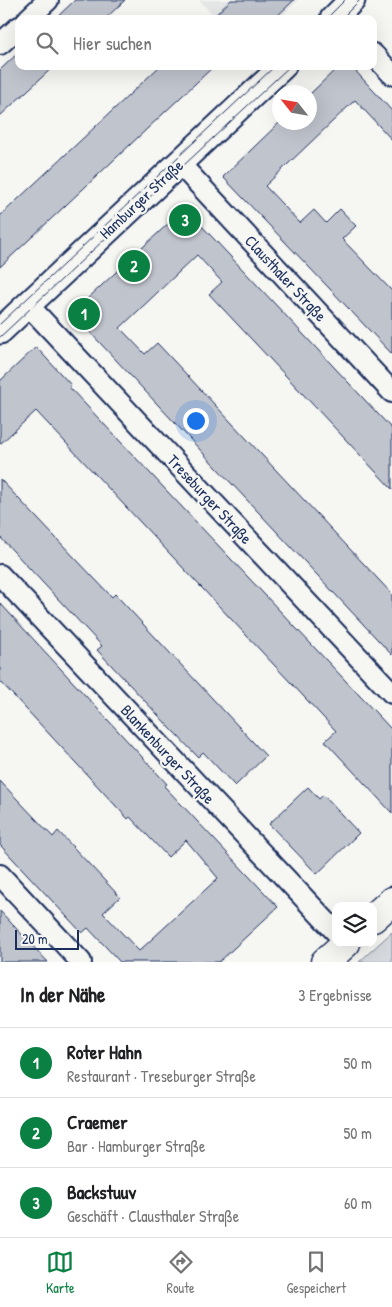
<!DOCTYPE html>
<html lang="de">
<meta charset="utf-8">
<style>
body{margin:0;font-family:"Patrick Hand",sans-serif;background:#f2f2f2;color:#202124}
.controls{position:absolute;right:15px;bottom:15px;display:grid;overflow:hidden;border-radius:10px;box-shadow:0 5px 20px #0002}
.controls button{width:45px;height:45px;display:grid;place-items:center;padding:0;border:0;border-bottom:1px solid #e0e0e0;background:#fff;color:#202124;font:25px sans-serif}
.compass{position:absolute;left:272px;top:85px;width:45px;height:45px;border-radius:50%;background:#fff;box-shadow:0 5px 20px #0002;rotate:301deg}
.scale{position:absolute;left:15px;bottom:12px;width:64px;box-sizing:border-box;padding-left:5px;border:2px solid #1b2f5e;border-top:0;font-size:14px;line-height:18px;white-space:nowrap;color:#1b2f5e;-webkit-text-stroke:4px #f6f6f2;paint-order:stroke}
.you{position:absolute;left:195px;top:420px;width:18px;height:18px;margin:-12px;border:4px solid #fff;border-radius:50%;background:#1a73e8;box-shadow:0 0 0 8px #1a73e833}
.badge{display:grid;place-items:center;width:32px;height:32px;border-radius:50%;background:#0b8043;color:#fff;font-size:16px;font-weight:700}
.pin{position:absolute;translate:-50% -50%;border:2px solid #fff;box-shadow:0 1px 5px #0006}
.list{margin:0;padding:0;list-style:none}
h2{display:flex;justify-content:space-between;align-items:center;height:65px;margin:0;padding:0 20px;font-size:21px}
h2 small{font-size:16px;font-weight:400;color:#757577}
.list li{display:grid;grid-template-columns:32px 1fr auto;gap:15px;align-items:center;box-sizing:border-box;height:70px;padding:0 20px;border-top:1px solid #e0e0e0}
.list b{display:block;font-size:19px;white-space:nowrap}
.list p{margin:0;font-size:16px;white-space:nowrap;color:#757577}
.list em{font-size:16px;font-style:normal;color:#757577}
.icon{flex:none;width:28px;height:28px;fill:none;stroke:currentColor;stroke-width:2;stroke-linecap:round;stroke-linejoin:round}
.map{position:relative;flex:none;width:392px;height:962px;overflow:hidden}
.search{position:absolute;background:#fff;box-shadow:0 5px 20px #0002;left:15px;right:15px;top:15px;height:55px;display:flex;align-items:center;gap:12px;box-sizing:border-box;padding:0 18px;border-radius:10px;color:#757577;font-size:19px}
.sheet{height:275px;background:#fff}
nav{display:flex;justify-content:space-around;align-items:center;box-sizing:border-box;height:70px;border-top:1px solid #e0e0e0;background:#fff;font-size:14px;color:#757577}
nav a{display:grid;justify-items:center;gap:2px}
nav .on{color:#0b8043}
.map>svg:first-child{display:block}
.built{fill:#e6e7e7}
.green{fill:#d6d9dd;stroke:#78849e}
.building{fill:#c0c4cd;stroke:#1b2f5e}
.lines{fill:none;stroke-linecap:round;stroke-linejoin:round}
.minor-casing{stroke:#1b2f5e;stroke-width:24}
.tertiary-casing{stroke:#1b2f5e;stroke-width:29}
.primary-casing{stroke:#1b2f5e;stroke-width:31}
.minor{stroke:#f6f6f2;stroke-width:20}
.tertiary{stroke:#f6f6f2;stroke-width:25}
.primary{stroke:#f6f6f2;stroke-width:28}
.tram{stroke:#1b2f5e;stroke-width:1}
.labels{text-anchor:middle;stroke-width:4.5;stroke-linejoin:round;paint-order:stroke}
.street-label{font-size:16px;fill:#1b2f5e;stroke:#f6f6f2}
</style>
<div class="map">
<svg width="392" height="962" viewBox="0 0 392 962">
<rect width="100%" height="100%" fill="#f6f6f2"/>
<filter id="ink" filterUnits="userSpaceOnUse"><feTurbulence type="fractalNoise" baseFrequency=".02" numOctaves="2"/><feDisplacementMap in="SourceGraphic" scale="10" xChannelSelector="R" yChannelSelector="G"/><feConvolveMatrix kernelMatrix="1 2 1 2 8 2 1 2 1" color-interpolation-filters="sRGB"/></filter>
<g filter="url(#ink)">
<polygon class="built" points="199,0 298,0 278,19 217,19"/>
<polygon class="green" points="392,932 392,962 359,962"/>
<g class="building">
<polygon points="75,0 125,0 105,19 55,19"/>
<polygon points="231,0 294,0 274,19 211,19"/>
<polygon points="19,52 19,66 54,66 0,116 0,70"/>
<polygon points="160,66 214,66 0,267 0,216"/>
<polygon points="339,66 351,66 392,111 392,140 355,100 265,186 300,223 314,210 326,223 340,209 356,226 342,239 392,291 392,354 223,177 280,122 310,122 310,94"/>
<polygon points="185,208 392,429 392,489 209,294 222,282 197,255 120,328 145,354 157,343 392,594 392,655 72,313"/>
<polygon points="36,347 71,385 69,387 392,730 392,813 325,741 336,731 36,411 0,444 0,381"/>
<polygon points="0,479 112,597 115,594 266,756 235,786 203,752 198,757 173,731 97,650 102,646 0,537"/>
<polygon points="0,603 167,784 164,786 278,907 219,962 120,962 88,928 82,933 0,845 0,781 53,837 58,831 120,897 103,913 139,951 218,878 186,840 168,857 130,817 128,819 0,681"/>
<polygon points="308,787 319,799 323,795 359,833 317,874 269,824"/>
<polygon points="0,911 27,940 48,962 0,962"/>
</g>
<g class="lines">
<defs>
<g id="minor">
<polyline points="28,19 48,0"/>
<polyline points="0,44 19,27"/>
<polyline points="373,54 392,74"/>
<polyline points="179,163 392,392"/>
<polyline points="28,305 392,693"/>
<polyline points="0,575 336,932"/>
<polyline points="0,875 81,962"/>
</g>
<g id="tertiary">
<polyline points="333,19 352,0"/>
<polyline points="0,331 283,66"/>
</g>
<g id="primary">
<polyline points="373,918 392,901"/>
<polyline points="325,962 346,943"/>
</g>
</defs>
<use href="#minor" class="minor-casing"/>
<use href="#tertiary" class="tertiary-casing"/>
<use href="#primary" class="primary-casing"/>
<use href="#minor" class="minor"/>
<use href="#tertiary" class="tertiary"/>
<use href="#primary" class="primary"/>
<g class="tram">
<polyline points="326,19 345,0"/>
<polyline points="341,19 360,0"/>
<polyline points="0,324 275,66"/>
<polyline points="0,337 290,66"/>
</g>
</g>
</g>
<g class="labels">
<g class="street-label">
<text transform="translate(141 199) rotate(-43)" y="6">Hamburger Straße</text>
<text transform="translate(286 278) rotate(47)" y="6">Clausthaler Straße</text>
<text transform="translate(210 499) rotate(47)" y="6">Treseburger Straße</text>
<text transform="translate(168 754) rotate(47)" y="6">Blankenburger Straße</text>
</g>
</g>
</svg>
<div class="controls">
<button><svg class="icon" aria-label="layers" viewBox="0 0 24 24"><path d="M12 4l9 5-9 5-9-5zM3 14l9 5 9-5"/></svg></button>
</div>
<svg class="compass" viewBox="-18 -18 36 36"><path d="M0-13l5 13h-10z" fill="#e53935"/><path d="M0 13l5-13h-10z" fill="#757577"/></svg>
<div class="scale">20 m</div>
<div class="you"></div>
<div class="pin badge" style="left:84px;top:314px">1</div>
<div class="pin badge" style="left:134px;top:266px">2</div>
<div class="pin badge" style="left:185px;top:220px">3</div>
<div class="search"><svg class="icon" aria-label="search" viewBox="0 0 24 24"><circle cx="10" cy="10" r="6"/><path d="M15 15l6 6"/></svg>Hier suchen</div>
</div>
<section class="sheet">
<h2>In der Nähe<small>3 Ergebnisse</small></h2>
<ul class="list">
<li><span class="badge">1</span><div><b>Roter Hahn</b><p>Restaurant · Treseburger Straße</p></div><em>50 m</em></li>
<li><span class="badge">2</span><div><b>Craemer</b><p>Bar · Hamburger Straße</p></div><em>50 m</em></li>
<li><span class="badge">3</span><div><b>Backstuuv</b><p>Geschäft · Clausthaler Straße</p></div><em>60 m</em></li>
</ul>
</section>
<nav>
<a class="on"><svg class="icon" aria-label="map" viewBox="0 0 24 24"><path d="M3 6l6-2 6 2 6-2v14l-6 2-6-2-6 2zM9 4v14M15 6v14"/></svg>Karte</a>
<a><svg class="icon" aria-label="directions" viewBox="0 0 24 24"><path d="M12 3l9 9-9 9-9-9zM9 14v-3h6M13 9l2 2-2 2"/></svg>Route</a>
<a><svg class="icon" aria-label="saved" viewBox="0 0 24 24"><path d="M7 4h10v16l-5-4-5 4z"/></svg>Gespeichert</a>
</nav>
